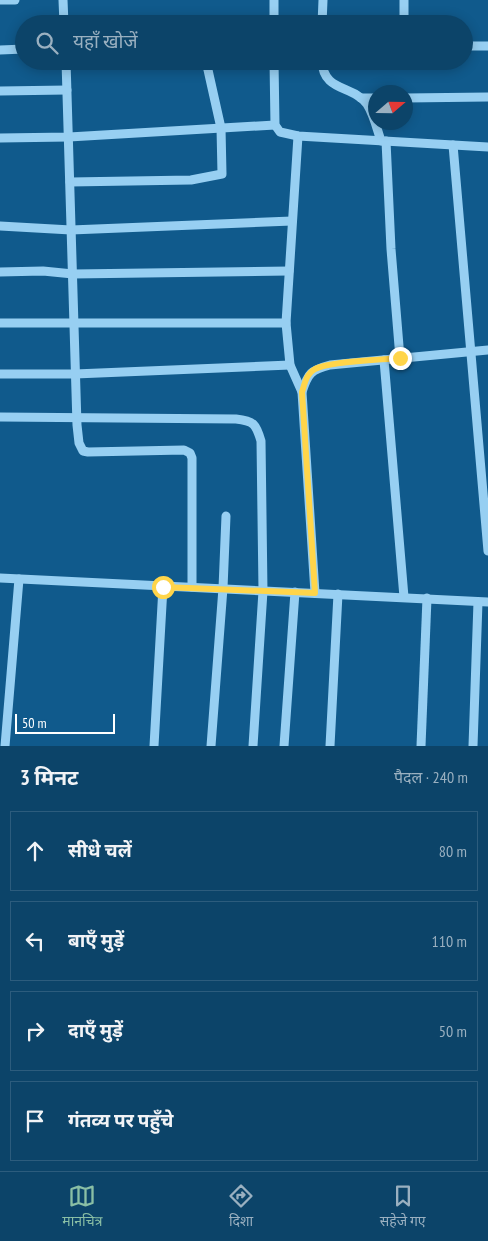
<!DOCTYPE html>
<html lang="hi">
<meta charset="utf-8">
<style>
body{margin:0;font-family:"PT Sans Narrow","Noto Sans Devanagari",sans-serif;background:#1a4e71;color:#f1f3f6}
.compass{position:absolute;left:368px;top:85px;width:45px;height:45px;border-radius:50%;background:#0c4469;box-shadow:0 2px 12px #0003;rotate:70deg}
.scale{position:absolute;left:15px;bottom:12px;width:100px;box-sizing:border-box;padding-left:5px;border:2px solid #fff;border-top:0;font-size:14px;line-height:18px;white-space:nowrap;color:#fff;-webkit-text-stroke:4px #105a8c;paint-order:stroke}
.stop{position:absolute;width:15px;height:15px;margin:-11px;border:4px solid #ffd54a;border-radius:50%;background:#fff}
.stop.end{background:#ffd54a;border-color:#fff;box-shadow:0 1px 5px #0008}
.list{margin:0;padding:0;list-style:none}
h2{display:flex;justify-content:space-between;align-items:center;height:65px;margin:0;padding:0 20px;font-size:21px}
h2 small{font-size:16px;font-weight:400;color:#9ab0c0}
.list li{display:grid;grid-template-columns:32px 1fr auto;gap:15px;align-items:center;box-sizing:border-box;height:80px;margin:0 10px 10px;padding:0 10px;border:1px solid #2c5c7d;border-radius:0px}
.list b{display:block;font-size:19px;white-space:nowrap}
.list em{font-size:16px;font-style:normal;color:#9ab0c0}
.icon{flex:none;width:28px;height:28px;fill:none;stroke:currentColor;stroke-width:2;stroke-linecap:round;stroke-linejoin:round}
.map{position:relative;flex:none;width:488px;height:746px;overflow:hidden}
.search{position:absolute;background:#0c4469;box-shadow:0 2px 12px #0003;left:15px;right:15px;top:15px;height:55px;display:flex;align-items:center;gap:12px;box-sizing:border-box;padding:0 18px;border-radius:28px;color:#9ab0c0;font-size:19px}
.sheet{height:425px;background:#0c4469}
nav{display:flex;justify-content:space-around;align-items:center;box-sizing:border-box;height:70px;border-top:1px solid #2c5c7d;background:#0c4469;font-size:14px;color:#9ab0c0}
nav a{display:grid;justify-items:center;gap:2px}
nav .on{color:#8abfa5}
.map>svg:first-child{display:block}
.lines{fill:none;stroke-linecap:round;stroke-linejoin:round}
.minor{stroke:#97cff2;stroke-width:9}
.route{stroke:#ffd54a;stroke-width:6}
</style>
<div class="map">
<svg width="488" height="746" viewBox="0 0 488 746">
<rect width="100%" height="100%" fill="#105a8c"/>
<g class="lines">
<g class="minor">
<polyline points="0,0 15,0"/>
<polyline points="63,0 64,24"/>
<polyline points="274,24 274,0"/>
<polyline points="322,24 323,0"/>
<polyline points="404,24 404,0"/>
<polyline points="464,46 488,46"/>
<polyline points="0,50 24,49"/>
<polyline points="66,61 77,425 79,443 83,451 88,452 184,450 190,453 192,458 192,587"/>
<polyline points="274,61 275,125 280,132 298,136 488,147"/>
<path d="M322 61C323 92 353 85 367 104 374 115 377 129 381 141"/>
<polyline points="0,91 67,90"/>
<polyline points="361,98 376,98"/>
<polyline points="406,98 488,97"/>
<polyline points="298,136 286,323 290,365 302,392"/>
<polyline points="0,138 69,137 275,125"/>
<polyline points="386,141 391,249 400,358"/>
<polyline points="453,145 488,551"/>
<polyline points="70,182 191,180 222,174 221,128 206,61"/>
<polyline points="0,226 71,230 292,221"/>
<polyline points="0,272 43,271 73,274 289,271"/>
<polyline points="0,323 286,323"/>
<polyline points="384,360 404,597"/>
<polyline points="0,374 75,374 290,365"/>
<path d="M0 417 236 419C254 421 256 424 261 441L263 591 253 746"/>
<polyline points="0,578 488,602"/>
<path d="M315 593 302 392C308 373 311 370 330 365L488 350"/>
<polyline points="5,746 19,579"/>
<polyline points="154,746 163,587"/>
<polyline points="211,746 223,588 226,516"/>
<polyline points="284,746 295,592"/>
<polyline points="330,746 338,594"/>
<polyline points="421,746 427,598"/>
<polyline points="473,746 478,602"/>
</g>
</g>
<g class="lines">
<path class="route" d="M163 587 315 593 302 392C305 383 306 374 315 369 331 361 380 360 400 358"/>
</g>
</svg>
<svg class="compass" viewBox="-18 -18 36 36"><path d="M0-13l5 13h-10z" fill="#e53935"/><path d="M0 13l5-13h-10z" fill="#9ab0c0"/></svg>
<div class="scale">50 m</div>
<div class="stop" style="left:163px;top:587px"></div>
<div class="stop end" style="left:400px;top:358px"></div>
<div class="search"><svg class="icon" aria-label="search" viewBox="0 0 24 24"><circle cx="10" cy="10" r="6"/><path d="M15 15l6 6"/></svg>यहाँ खोजें</div>
</div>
<section class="sheet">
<h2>3 मिनट<small>पैदल · 240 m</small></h2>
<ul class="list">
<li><svg class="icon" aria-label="ahead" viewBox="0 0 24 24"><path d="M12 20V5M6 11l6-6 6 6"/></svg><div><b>सीधे चलें</b></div><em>80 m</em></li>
<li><svg class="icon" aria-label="left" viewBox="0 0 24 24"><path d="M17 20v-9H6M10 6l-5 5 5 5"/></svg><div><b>बाएँ मुड़ें</b></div><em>110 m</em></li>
<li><svg class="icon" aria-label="right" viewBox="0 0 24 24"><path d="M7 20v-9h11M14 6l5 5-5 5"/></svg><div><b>दाएँ मुड़ें</b></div><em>50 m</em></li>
<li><svg class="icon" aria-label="arrive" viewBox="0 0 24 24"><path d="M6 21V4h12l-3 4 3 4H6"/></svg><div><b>गंतव्य पर पहुँचे</b></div></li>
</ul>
</section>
<nav>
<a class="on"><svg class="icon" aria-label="map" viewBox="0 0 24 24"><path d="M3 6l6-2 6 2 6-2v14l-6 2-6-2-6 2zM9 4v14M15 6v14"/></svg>मानचित्र</a>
<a><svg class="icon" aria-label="directions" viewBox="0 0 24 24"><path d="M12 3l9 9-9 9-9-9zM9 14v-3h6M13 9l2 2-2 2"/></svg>दिशा</a>
<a><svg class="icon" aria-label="saved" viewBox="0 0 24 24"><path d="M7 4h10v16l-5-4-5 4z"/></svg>सहेजे गए</a>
</nav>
